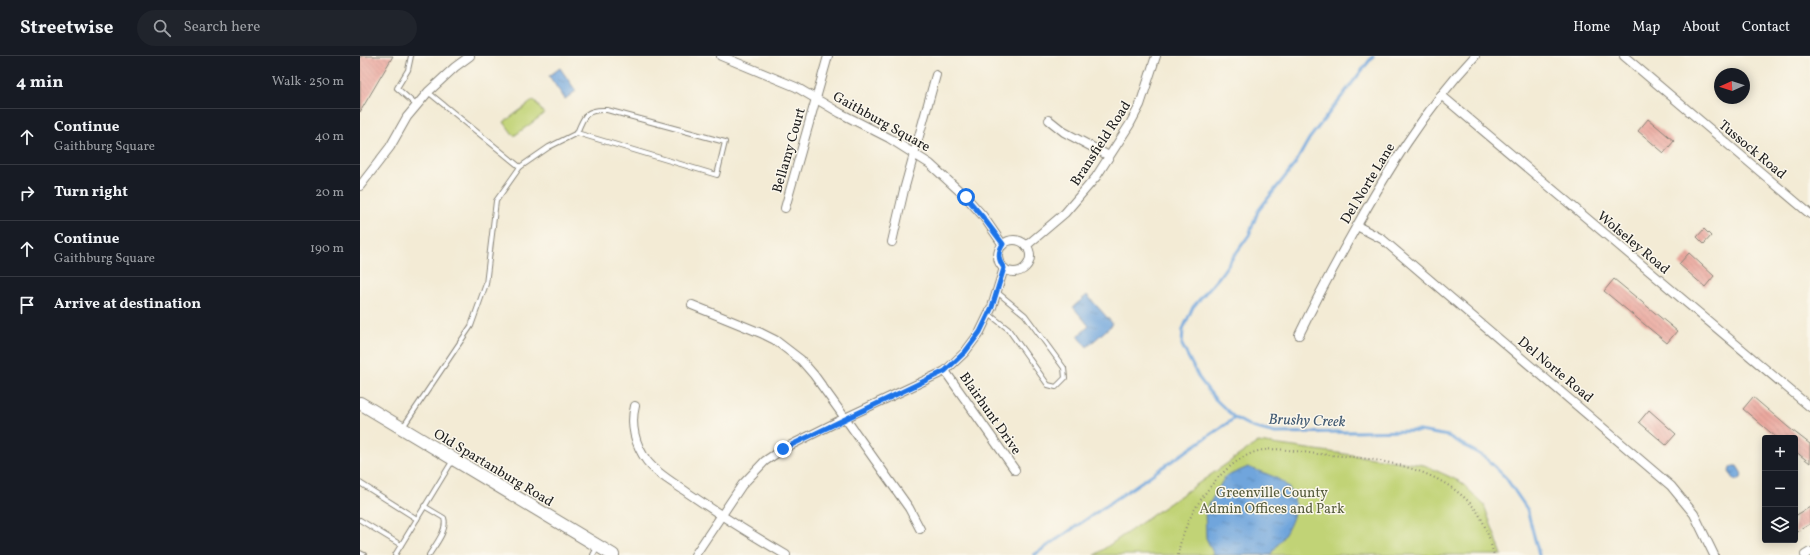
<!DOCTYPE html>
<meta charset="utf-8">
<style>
body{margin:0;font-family:Vollkorn,serif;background:#20242c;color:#f1f3f6}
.controls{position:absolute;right:12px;bottom:12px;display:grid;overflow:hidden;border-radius:4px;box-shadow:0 2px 10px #0003}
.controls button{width:36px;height:36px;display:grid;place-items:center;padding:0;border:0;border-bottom:1px solid #363941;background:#171b24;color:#f1f3f6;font:20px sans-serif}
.compass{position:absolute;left:1354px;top:12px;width:36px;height:36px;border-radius:50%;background:#171b24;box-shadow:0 2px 10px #0003;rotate:267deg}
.stop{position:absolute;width:12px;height:12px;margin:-9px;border:3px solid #1a73e8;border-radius:50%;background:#fff}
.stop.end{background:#1a73e8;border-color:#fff;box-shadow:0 1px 4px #0008}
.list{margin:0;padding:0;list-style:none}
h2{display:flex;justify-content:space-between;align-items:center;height:52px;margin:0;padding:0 16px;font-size:17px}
h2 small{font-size:13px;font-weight:400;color:#9ea1a6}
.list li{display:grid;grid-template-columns:26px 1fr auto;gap:12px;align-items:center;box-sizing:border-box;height:56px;padding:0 16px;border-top:1px solid #363941}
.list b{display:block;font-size:15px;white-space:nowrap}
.list p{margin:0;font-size:13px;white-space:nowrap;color:#9ea1a6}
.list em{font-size:13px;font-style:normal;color:#9ea1a6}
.icon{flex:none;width:22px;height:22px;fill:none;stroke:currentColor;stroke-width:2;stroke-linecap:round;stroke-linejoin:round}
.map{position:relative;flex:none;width:1450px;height:499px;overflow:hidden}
header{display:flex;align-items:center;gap:24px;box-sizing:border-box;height:56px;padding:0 20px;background:#171b24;border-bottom:1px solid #363941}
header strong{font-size:19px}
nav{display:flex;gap:22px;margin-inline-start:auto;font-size:14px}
.search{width:280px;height:36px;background:#20242c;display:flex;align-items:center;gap:10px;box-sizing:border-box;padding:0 14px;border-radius:22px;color:#9ea1a6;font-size:15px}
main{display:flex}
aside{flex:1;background:#171b24}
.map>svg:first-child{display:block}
.green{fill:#c1d376;stroke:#6e7849}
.water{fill:url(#water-ripples);stroke:#46607c}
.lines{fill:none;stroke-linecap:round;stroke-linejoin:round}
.stream{stroke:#6fa5dc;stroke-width:3}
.building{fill:url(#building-back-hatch)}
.service-casing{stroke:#888478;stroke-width:6}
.minor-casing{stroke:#888478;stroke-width:10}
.secondary-casing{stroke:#888478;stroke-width:14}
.path{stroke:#888478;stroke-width:2;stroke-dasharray:1 3;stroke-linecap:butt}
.service{stroke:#fff;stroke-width:4}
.minor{stroke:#fff;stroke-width:8}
.secondary{stroke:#fff;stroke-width:12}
.route{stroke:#1a73e8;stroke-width:5}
.labels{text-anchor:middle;stroke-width:3;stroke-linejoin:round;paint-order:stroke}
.street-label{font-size:14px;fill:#1c1c1c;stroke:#fbf7ec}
.park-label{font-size:14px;fill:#565c3c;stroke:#fbf7ec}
.water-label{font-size:15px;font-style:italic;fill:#415a72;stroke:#fbf7ec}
</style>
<header>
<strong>Streetwise</strong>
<div class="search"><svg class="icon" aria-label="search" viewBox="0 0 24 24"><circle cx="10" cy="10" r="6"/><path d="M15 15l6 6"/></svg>Search here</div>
<nav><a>Home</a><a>Map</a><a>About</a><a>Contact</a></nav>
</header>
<main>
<aside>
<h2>4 min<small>Walk · 250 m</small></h2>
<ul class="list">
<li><svg class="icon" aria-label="ahead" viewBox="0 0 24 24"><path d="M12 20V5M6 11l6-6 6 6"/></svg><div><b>Continue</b><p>Gaithburg Square</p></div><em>40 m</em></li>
<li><svg class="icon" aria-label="right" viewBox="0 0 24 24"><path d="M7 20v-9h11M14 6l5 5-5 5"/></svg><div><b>Turn right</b></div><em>20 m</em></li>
<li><svg class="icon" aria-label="ahead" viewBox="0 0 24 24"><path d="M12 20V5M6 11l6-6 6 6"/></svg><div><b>Continue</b><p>Gaithburg Square</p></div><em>190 m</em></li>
<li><svg class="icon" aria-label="arrive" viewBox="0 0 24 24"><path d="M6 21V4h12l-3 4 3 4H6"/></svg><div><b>Arrive at destination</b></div></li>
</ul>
</aside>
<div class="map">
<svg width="1450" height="499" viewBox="0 0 1450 499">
<defs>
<pattern id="water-ripples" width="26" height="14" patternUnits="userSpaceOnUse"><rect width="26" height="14" fill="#6fa5dc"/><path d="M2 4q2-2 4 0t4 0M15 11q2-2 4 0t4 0" fill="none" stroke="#5a86b2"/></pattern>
<pattern id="building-back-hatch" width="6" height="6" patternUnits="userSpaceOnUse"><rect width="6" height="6" fill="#eaa79e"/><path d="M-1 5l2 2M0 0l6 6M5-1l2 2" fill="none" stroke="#c88f88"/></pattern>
</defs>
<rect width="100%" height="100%" fill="#fbf7ec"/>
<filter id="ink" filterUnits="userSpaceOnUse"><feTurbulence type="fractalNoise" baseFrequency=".025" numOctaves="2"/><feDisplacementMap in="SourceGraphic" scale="8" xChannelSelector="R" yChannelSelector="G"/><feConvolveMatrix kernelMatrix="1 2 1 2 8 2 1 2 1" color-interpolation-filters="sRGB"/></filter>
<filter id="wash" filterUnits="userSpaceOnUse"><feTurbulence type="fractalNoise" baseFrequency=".012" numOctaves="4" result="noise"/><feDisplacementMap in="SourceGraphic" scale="16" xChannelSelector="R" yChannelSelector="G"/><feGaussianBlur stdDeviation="0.9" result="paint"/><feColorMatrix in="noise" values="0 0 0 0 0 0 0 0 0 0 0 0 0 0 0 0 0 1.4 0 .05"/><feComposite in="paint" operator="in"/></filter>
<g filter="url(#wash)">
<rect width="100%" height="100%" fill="#f3ebd5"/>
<g class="green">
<polygon points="174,44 184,58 154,80 144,66"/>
<polygon points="898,386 1064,409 1101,426 1124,449 1142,499 735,499"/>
</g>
<g class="water">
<polygon points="200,12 216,35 205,43 189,20"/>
<polygon points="727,239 753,268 727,291 718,280 729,270 713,251"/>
<polygon points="1373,410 1377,410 1382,418 1381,422 1378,424 1375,424 1369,416 1370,412"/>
<path d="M888 411C900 416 918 420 927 430 947 451 924 481 910 499H854L846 482 845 455 865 421Z"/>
</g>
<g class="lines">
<g class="stream">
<polyline points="1013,0 949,83 935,108 898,155 889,179 859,221 833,251 823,273 822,289 839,322 855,343 875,362 892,371 915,377 1060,375 1088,380 1126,402 1146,422 1167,453 1179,499"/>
<polyline points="674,499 875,362"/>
</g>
</g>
<g id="blocks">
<g class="building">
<polygon points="0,0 33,0 0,56"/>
<polygon points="1288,63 1314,85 1304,97 1278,75"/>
<polygon points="1344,173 1351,180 1344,188 1337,181"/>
<polygon points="1329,197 1354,220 1345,231 1319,208"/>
<polygon points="1254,223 1317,275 1307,287 1244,235"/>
<polygon points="1393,341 1428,371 1450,388 1450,407 1435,395 1435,382 1417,382 1383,353"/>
<polygon points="1289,354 1316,378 1306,389 1279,366"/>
<polygon points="1450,451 1450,468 1435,477 1435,460"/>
</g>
</g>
</g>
<g filter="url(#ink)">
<use href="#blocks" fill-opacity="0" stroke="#888478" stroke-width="1"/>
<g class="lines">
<defs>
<g id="service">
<polyline points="51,0 48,14 37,32 56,49"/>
<polyline points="68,36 160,111"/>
<polyline points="629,258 648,273 688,329 696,331 705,322 704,312 665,259 637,236"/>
<path d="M43 371 111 270 126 228 136 145 160 111 189 91 217 77 357 119 365 86 247 54C226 53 224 59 217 77"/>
<polyline points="0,427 57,463"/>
<path d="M64 450 84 462C88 474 75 489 69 499"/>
<polyline points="0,464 41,489"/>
<polyline points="0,497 4,499"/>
<polyline points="35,499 93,404"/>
<polyline points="233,499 238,490"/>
</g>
<g id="minor">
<polyline points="361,0 436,31 480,57 529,82 570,108 606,141 623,160 643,189"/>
<polyline points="1264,0 1450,158"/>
<polyline points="1081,39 1450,351"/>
<polyline points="689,64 704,76 749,100"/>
<polyline points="0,130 30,91 47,61 68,36 95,11 110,0"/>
<polyline points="425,152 468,0"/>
<polyline points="997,170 1022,183 1311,430 1334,458 1354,499"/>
<circle cx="654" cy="200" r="16"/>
<polyline points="532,186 544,134 576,19"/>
<polyline points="666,190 705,157 736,121 770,68 780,49 796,0"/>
<polyline points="332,249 401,277 415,284 441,304 454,319 485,362 549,452 560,473"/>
<path d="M939 279C955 246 972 214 990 182 1026 117 1064 54 1115 0"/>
<polyline points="585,315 655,414"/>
<path d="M275 350C270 369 275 389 287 405 297 418 314 427 328 437 360 459 392 479 426 499"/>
<polyline points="335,499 382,429 405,405 423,393 485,362 585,315 605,296 620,276 632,251 644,212"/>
<polyline points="1445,499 1450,496"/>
</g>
<polyline id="secondary" points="0,347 253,499"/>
</defs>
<use href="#service" class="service-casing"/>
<use href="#minor" class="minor-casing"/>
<use href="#secondary" class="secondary-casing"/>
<path class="path" d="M818 499C823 462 856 412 892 397 911 389 938 396 958 398 1012 402 1079 408 1116 454 1125 466 1130 485 1134 499"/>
<use href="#service" class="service"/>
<use href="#minor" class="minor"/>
<use href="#secondary" class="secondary"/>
</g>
</g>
<g class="lines" filter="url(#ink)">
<path class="route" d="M423 393 585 315 605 296 620 276 632 251 644 212C638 204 637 197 643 188L622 160 606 141"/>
</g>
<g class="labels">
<g class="street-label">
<text transform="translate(522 65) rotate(29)" y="5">Gaithburg Square</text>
<text transform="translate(740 87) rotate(-57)" y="5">Bransfield Road</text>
<text transform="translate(1393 93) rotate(40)" y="5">Tussock Road</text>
<text transform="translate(428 94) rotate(-74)" y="5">Bellamy Court</text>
<text transform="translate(1007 127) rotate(-59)" y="5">Del Norte Lane</text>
<text transform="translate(1274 186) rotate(40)" y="5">Wolseley Road</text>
<text transform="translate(1196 313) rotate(40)" y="5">Del Norte Road</text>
<text transform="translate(631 357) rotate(55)" y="5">Blairhunt Drive</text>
<text transform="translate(134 411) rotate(31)" y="5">Old Spartanburg Road</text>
</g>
<g class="park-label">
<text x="912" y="441">Greenville County<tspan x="912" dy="16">Admin Offices and Park</tspan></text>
</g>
<g class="water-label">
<text transform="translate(947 364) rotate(2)" y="5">Brushy Creek</text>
</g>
</g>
</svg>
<div class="controls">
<button>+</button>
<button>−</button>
<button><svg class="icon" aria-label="layers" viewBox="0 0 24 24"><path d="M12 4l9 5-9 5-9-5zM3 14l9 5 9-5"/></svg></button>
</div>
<svg class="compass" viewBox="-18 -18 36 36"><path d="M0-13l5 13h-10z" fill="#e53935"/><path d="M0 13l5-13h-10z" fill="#9ea1a6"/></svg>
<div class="stop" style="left:606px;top:141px"></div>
<div class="stop end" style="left:423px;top:393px"></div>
</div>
</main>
